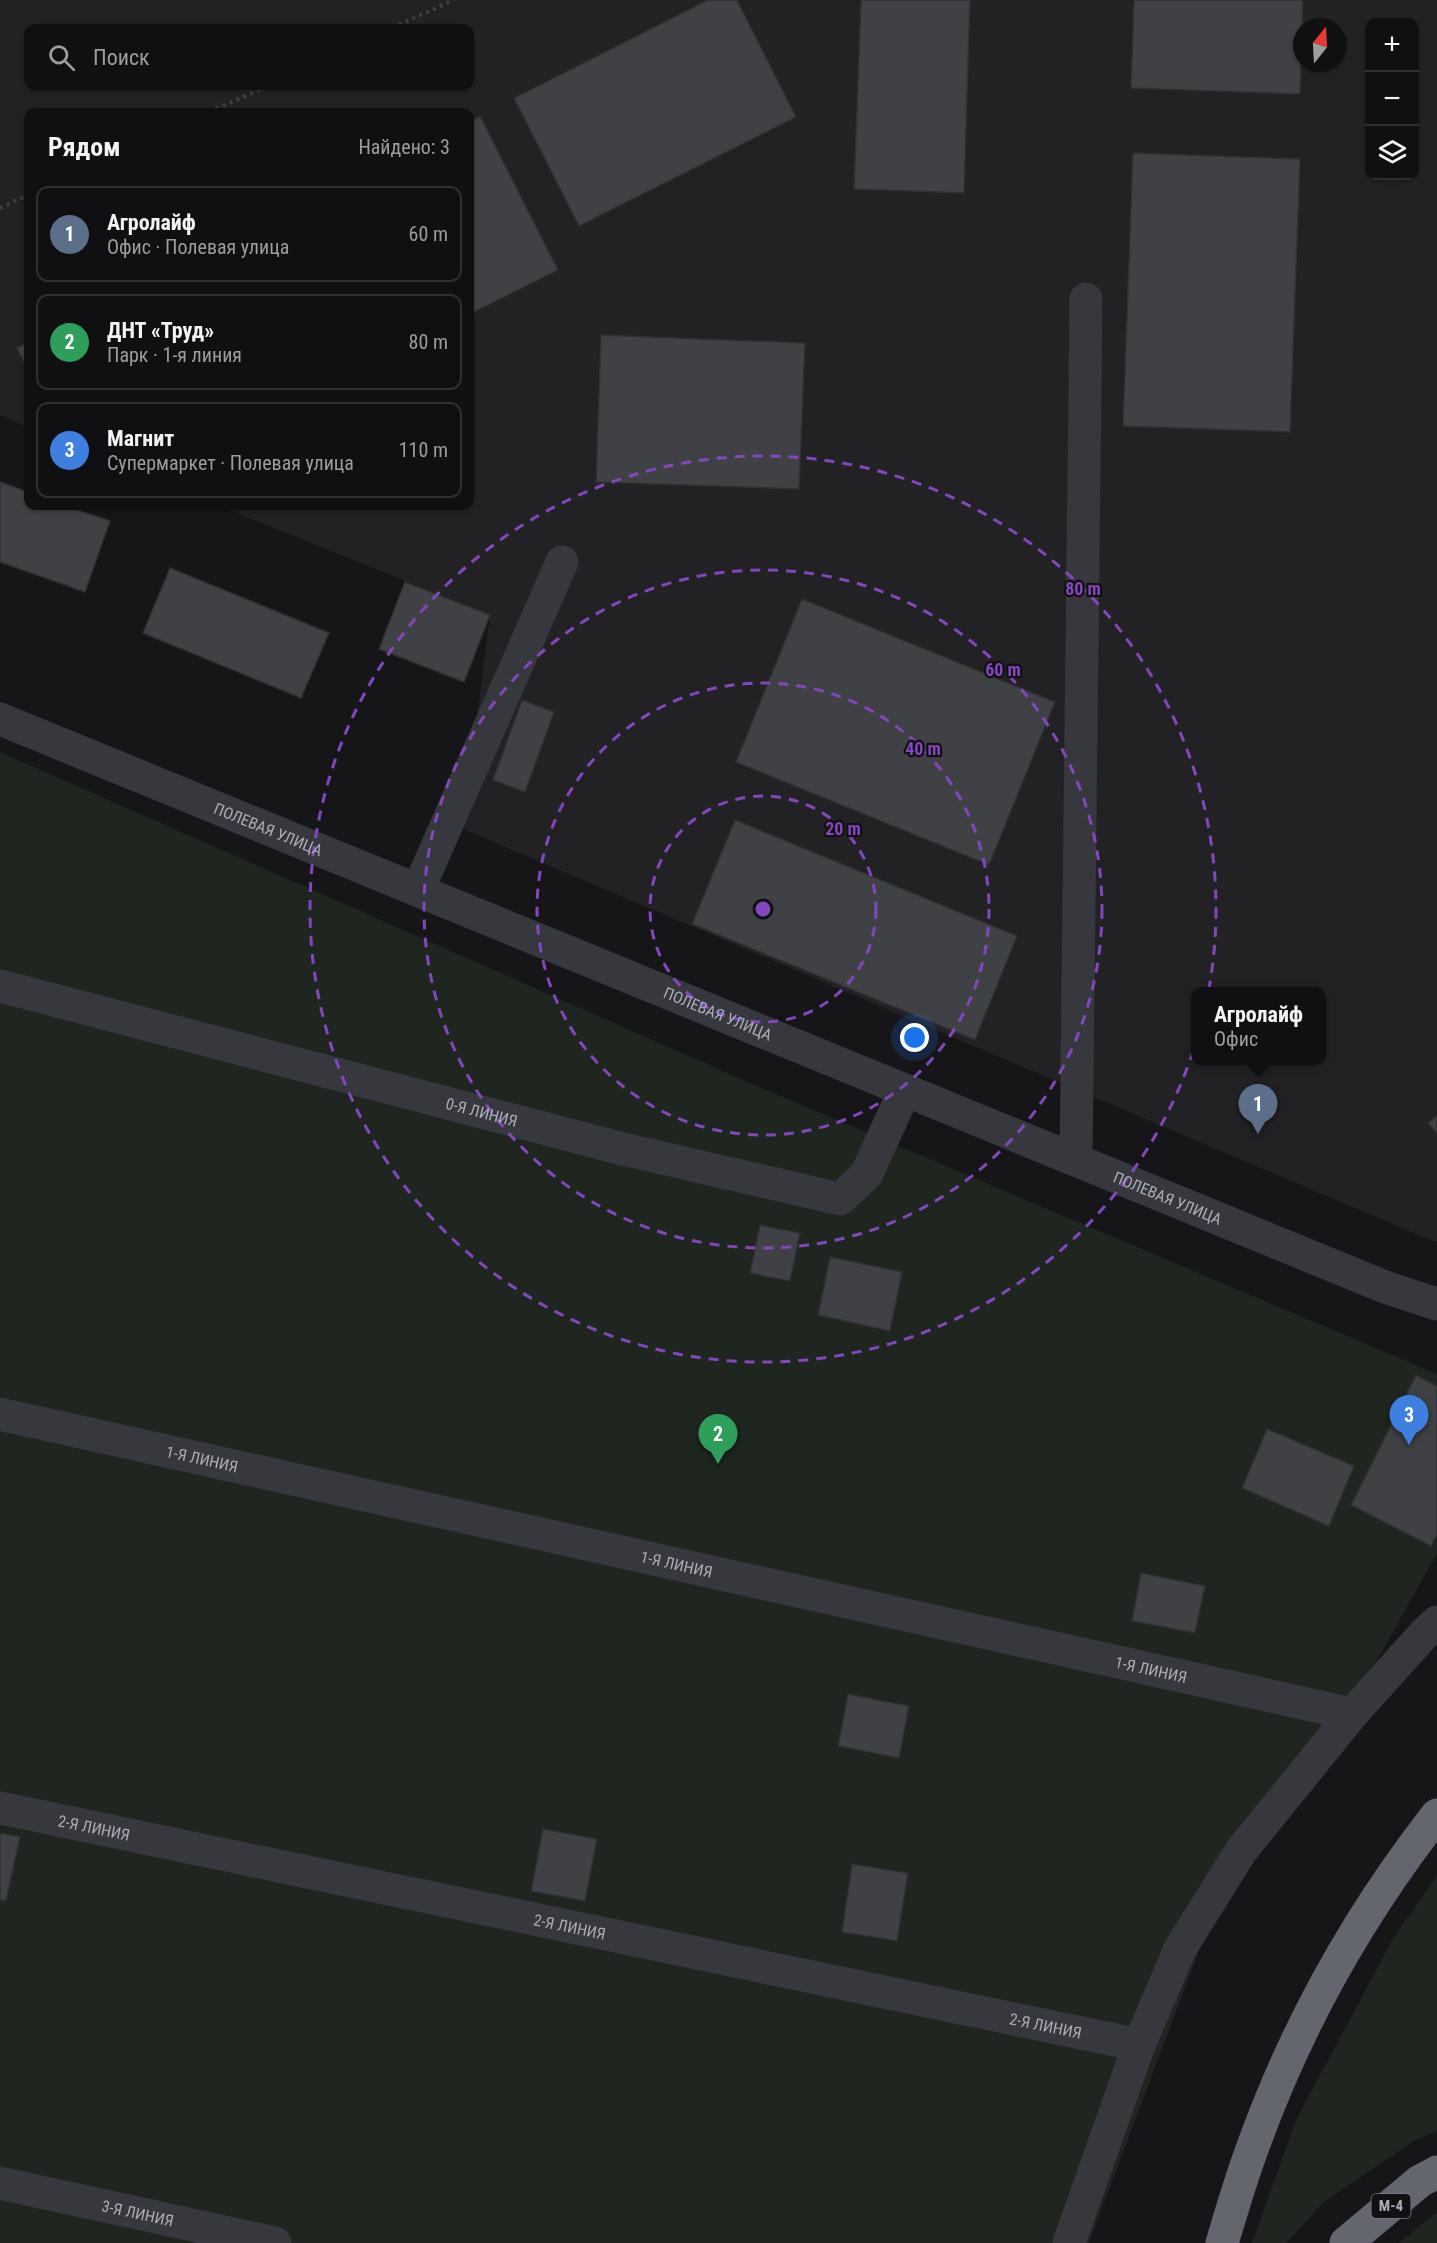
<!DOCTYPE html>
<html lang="ru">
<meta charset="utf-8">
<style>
body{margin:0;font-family:"Roboto Condensed",sans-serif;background:#19191b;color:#f1f3f6}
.controls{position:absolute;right:18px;top:18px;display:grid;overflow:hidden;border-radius:12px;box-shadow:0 2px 4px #0004}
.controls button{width:54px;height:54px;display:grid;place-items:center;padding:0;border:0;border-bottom:2px solid #303032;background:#101012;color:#f1f3f6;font:30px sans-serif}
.compass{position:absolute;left:1293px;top:18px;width:54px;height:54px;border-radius:50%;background:#101012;box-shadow:0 2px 4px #0004;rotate:18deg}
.you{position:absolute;left:915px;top:1038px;width:21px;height:21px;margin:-15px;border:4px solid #fff;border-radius:50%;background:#1a73e8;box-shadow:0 0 0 9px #1a73e833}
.badge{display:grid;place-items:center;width:39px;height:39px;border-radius:50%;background:#f2b134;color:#fff;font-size:20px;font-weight:700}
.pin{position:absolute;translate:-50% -50px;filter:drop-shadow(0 2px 3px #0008)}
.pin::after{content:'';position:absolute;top:32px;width:21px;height:18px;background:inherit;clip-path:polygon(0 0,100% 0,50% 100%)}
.popup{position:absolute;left:1191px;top:987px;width:135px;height:78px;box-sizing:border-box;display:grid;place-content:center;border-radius:12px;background:#101012;filter:drop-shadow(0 2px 4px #0005);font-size:20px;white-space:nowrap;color:#9c9d9f}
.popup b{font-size:22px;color:#f1f3f6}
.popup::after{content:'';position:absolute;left:50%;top:100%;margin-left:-12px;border:12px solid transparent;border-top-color:#101012}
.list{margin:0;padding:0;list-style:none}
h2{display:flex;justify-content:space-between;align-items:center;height:78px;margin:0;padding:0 24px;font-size:26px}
h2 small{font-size:20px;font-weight:400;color:#9c9d9f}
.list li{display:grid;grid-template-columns:39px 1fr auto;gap:18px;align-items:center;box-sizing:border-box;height:96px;margin:0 12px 12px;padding:0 12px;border:2px solid #303032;border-radius:12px}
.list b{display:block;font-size:22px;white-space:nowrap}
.list p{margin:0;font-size:20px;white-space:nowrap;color:#9c9d9f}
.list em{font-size:20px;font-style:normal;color:#9c9d9f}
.icon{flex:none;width:33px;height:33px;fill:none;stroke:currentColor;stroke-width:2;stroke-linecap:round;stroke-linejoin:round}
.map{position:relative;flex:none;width:1437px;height:2243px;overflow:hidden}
.search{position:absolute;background:#101012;box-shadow:0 2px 4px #0004;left:24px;top:24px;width:450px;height:66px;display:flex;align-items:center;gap:15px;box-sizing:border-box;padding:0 21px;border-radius:12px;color:#9c9d9f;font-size:22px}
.panel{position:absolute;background:#101012;box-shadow:0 2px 4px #0004;left:24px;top:108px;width:450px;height:402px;border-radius:12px}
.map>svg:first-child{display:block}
.built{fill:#222225;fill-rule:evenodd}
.green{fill:#1e261f}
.building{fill:#404145;stroke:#303034;stroke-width:1.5}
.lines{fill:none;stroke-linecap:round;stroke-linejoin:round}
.path{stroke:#3d3f44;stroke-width:4;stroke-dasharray:3 4.5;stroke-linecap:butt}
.minor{stroke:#37383d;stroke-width:33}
.highway{stroke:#63666e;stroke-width:33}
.ring{fill:none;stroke:#8446be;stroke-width:3;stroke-dasharray:10 8}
.labels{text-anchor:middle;stroke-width:4.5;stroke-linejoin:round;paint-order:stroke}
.shield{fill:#111113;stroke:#7b7e86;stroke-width:1.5}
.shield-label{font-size:15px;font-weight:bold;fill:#a8adb8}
.street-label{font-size:16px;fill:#a8adb8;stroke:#111113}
.centre{fill:#8446be;stroke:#111113;stroke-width:3}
.ring-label{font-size:18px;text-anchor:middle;font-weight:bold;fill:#8446be;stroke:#111113;stroke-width:4.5;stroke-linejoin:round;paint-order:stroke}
</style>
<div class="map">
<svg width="1437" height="2243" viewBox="0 0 1437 2243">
<rect width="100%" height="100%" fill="#161618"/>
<path class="built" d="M0 0H1437V1243L463 829 490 615 219 506H470V112H28V427L0 415ZM1370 22H1414V176H1370ZM1302 27H1338V63H1302ZM28 28H470V86H28ZM1195 992H1321V1060H1195Z"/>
<g class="green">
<polygon points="0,752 750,1083 1437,1374 1437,1554 1352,1704 1215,1908 1089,2243 0,2243"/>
<polygon points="1437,1876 1437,2131 1412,2142 1323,2203 1286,2243 1252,2243 1296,2120 1394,1937"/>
<polygon points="1437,2212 1437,2243 1399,2243"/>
</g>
<g class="building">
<polygon points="708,0 737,0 796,117 579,226 514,98"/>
<polygon points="861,0 970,0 964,193 854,189"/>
<polygon points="1134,0 1303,0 1300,94 1131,88"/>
<polygon points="480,116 558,270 470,314 470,121"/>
<polygon points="1133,153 1300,159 1290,432 1123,426"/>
<polygon points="601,335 805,343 799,489 596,482"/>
<polygon points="28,342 28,370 17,348"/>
<polygon points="0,482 28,492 28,506 66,506 110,521 85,592 0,562"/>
<polygon points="170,568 329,633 301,698 143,633"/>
<polygon points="405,582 490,615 464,682 379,649"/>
<polygon points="802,599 1055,702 989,865 736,762"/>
<polygon points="522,700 554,712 525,792 493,780"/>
<polygon points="735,820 1017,936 975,1040 692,924"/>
<polygon points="1437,1116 1437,1133 1428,1123"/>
<polygon points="760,1225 800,1233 790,1281 750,1273"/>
<polygon points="830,1257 902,1272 890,1331 818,1315"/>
<polygon points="1416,1375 1437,1386 1437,1534 1431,1546 1351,1505"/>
<polygon points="1267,1429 1354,1466 1329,1526 1242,1488"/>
<polygon points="1141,1573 1205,1586 1195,1633 1132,1621"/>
<polygon points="848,1694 909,1706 899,1758 838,1746"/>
<polygon points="543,1829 597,1839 585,1901 531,1891"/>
<polygon points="0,1833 20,1837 6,1901 0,1900"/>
<polygon points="852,1864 908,1873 897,1941 842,1932"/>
</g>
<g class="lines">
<g class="path">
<polyline points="392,28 454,0"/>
<polyline points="209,112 268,86"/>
<polyline points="0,208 28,195"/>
</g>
<g class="minor">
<path id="s1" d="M0 719 1385 1287 1437 1304"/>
<polyline points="418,890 562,562"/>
<path id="s2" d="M0 986 623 1149 840 1199 866 1175 905 1090"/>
<polyline points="1076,1160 1086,299"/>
<path id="s3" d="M0 1414 1352 1714"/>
<path id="s4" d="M0 1808 1139 2045"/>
<path id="s5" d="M0 2183 275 2243"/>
<polyline points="1069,2243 1139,2045 1180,1949 1241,1851 1352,1714 1425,1633 1437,1622"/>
</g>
<g class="highway">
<path d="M1222 2243C1231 2213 1240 2182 1251 2152 1294 2031 1358 1916 1437 1815"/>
<polyline points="1346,2243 1420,2181 1437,2172"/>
</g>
</g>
<g class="ring">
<circle cx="763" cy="909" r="113"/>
<circle cx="763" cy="909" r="226"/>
<circle cx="763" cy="909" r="339"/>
<circle cx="763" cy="909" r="453"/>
</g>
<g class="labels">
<rect class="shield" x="1371.5" y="2194" width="39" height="24" rx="4.5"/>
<g class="shield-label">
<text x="1391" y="2211">М-4</text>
</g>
<g class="street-label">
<text dy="6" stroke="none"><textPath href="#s1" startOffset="290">ПОЛЕВАЯ УЛИЦА</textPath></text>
<text dy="6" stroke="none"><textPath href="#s1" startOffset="776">ПОЛЕВАЯ УЛИЦА</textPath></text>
<text dy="6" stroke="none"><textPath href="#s2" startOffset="498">0-Я ЛИНИЯ</textPath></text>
<text dy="6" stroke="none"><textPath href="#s1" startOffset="1262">ПОЛЕВАЯ УЛИЦА</textPath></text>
<text dy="6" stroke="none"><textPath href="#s3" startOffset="207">1-Я ЛИНИЯ</textPath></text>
<text dy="6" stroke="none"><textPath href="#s3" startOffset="693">1-Я ЛИНИЯ</textPath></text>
<text dy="6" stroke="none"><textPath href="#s3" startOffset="1179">1-Я ЛИНИЯ</textPath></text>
<text dy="6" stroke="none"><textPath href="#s4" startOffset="96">2-Я ЛИНИЯ</textPath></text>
<text dy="6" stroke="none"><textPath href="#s4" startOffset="582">2-Я ЛИНИЯ</textPath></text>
<text dy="6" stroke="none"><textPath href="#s4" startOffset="1068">2-Я ЛИНИЯ</textPath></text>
<text dy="6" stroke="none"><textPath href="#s5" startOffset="141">3-Я ЛИНИЯ</textPath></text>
</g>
</g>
<circle cx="763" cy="909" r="9" class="centre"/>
<g class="ring-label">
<text x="1083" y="595">80 m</text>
<text x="1003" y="676">60 m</text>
<text x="923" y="755">40 m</text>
<text x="843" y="835">20 m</text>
</g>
</svg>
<div class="controls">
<button>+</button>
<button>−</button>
<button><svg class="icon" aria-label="layers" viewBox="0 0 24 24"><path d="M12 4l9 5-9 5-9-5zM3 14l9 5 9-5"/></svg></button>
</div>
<svg class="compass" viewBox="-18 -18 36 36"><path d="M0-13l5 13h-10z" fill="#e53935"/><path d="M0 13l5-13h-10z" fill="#9c9d9f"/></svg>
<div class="you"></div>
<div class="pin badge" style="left:1258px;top:1134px;background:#5c6f8a">1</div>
<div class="popup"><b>Агролайф</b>Офис</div>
<div class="pin badge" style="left:718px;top:1464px;background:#2e9e5b">2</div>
<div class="pin badge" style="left:1409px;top:1445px;background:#3f7fe0">3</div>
<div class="search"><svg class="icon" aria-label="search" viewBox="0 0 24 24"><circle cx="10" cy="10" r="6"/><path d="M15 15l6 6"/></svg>Поиск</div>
<section class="panel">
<h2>Рядом<small>Найдено: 3</small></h2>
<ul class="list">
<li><span class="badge" style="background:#5c6f8a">1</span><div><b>Агролайф</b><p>Офис · Полевая улица</p></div><em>60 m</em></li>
<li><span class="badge" style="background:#2e9e5b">2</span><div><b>ДНТ «Труд»</b><p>Парк · 1-я линия</p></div><em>80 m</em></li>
<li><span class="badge" style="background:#3f7fe0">3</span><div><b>Магнит</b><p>Супермаркет · Полевая улица</p></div><em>110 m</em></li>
</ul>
</section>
</div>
